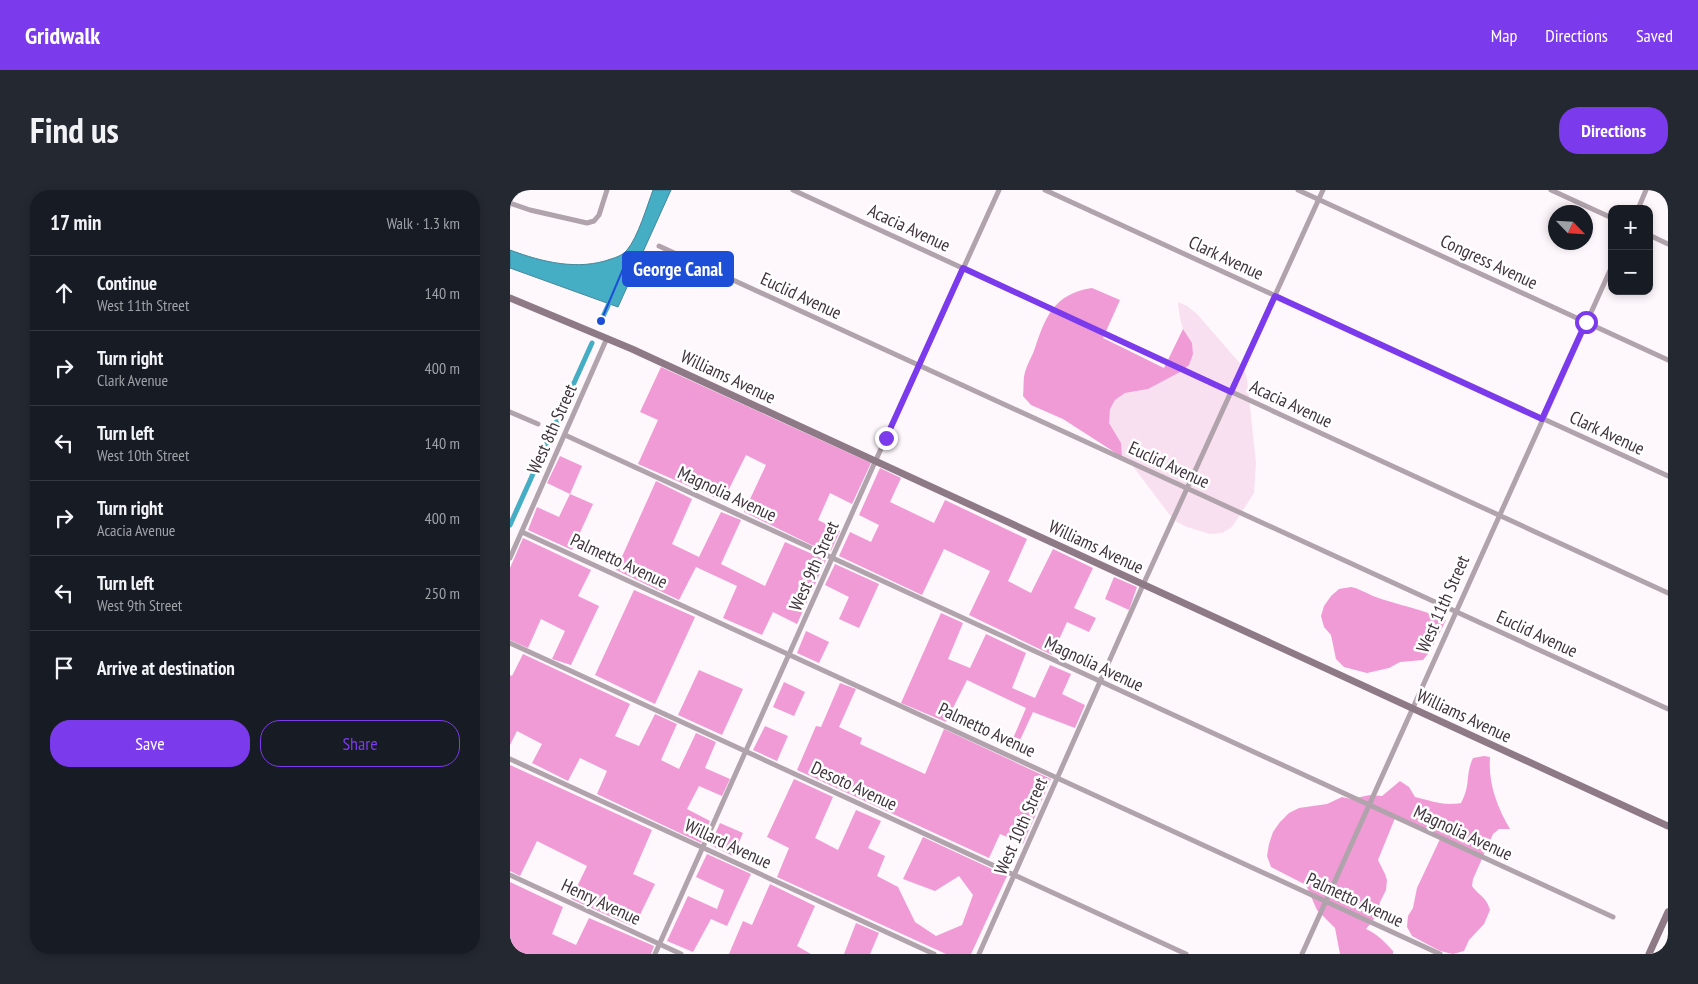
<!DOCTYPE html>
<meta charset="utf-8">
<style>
body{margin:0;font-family:"PT Sans Narrow",sans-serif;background:#242831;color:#f1f3f6}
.controls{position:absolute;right:15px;top:15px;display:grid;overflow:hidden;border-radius:10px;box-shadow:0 2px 8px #0003}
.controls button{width:45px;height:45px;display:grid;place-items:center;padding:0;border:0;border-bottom:1px solid #363941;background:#171b24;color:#f1f3f6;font:25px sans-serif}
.compass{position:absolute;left:1038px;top:15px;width:45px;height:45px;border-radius:50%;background:#171b24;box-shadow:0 2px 8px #0003;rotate:115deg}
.stop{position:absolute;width:15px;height:15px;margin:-11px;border:4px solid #7c3aed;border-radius:50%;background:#fff}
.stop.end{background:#7c3aed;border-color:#fff;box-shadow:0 1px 5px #0008}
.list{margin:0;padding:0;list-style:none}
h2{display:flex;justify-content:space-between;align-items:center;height:65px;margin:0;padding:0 20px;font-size:21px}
h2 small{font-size:16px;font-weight:400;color:#9ea1a6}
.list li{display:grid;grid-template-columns:32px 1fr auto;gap:15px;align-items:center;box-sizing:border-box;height:75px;padding:0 20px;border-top:1px solid #363941}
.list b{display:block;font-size:19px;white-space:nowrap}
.list p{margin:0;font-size:16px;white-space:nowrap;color:#9ea1a6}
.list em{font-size:16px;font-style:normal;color:#9ea1a6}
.actions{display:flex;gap:10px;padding:15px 20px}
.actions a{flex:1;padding:11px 0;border:1px solid #7c3aed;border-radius:20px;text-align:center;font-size:18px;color:#7c3aed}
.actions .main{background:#7c3aed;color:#fff}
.icon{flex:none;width:28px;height:28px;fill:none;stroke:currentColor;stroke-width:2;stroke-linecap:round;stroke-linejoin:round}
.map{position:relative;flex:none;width:1158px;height:764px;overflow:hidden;border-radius:20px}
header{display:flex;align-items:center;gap:30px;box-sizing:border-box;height:70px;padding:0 25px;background:#7c3aed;color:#fff}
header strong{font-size:24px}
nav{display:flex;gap:28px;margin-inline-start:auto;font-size:18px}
.intro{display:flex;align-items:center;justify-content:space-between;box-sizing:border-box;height:120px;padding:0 30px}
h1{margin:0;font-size:35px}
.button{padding:12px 22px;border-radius:20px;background:#7c3aed;color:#fff;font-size:18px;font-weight:700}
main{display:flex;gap:30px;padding:0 30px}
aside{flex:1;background:#171b24;border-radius:20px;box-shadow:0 2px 8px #0003}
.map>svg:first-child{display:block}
.green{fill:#f9e0f0}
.forest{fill:#f09bd6}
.water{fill:#45adc4;stroke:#44889b}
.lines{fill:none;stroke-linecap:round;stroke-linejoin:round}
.canal{stroke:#45adc4;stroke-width:5}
.street{stroke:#b1a3ac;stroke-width:5}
.secondary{stroke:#8e7a87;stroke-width:7}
.route{stroke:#7c3aed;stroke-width:6}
.labels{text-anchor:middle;stroke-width:5;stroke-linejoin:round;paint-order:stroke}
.street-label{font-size:18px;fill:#40333c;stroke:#fff}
.leader{fill:none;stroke:#1d4ed8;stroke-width:2}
.callout-dot{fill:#1d4ed8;stroke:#fff;stroke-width:2}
.callout{fill:#1d4ed8;stroke:#1d4ed8;stroke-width:2}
.callout-label{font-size:19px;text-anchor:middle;font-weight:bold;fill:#fff}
</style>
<header>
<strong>Gridwalk</strong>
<nav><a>Map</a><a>Directions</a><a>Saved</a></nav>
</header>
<div class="intro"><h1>Find us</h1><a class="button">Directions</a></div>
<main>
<aside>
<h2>17 min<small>Walk · 1.3 km</small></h2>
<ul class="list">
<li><svg class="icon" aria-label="ahead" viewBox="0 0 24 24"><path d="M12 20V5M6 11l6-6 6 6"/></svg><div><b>Continue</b><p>West 11th Street</p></div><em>140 m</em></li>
<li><svg class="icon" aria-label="right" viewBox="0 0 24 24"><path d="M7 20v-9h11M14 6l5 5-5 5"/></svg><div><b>Turn right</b><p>Clark Avenue</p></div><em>400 m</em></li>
<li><svg class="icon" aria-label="left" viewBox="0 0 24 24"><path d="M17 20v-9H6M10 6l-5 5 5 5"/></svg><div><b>Turn left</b><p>West 10th Street</p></div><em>140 m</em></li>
<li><svg class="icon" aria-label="right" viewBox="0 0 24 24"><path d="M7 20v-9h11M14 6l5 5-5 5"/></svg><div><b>Turn right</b><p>Acacia Avenue</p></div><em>400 m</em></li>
<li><svg class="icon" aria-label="left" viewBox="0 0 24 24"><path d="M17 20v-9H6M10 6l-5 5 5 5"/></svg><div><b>Turn left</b><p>West 9th Street</p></div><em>250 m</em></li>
<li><svg class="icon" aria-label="arrive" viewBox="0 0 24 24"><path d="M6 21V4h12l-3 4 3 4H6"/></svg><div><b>Arrive at destination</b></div></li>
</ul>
<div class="actions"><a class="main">Save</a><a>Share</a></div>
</aside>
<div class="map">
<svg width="1158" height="764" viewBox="0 0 1158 764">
<rect width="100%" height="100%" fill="#fef7fc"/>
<path class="green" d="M668 112 677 116 687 124 734 178 737 189 746 273 744 303 722 337 712 343 700 344 677 337 667 332 659 324 622 275 612 267 604 243 599 233V219L605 210 615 203 638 199 658 187 683 164C682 150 679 153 674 141 670 132 669 122 668 112Z"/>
<g class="forest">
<path d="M582 98 610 110 593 148 654 178 673 139 682 153 683 164 679 175 670 182 638 199 615 203 605 210 600 219 599 233 611 253 612 267 553 229 521 215 513 206C514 198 513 189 515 182 517 175 521 168 524 161 535 128 543 104 582 98Z"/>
<polygon points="151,177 361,273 342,314 320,303 308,330 330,341 321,361 316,362 234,322 256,275 236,265 213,311 128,274 148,230 130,222"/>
<polygon points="50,266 72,276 60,304 83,314 62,360 18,340 27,317 49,327 60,304 37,293"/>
<polygon points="370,278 391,288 380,312 424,333 435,310 517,349 498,391 521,403 543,359 583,378 564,418 586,428 579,442 557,432 542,465 459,425 480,381 434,359 412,405 329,366 340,342 361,352 369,335 349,325"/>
<polygon points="146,291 182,309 162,354 189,367 211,322 231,330 211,374 255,396 275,352 316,370 287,434 263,422 252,445 213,428 227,396 186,377 169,410 106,380"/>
<polygon points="13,348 81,380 68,406 89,416 61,475 42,469 55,441 31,429 18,458 0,450 0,378"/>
<polygon points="325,374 369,394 349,438 329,429 339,407 315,395"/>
<polygon points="604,387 627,397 619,420 595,409"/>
<path d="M841 397C850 399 856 403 863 406 887 415 913 419 936 430L921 460 913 470 890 472 879 478 857 483 834 477 826 469 821 445 814 437 811 426 814 416 821 406 829 399Z"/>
<polygon points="124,400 185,427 145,514 85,485"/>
<polygon points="431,423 453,433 438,469 460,478 476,444 516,463 502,498 525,508 540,475 561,484 552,504 575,515 565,538 523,522 505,561 499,558 516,518 457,490 436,532 391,513"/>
<polygon points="296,441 319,452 309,473 287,463"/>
<polygon points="13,464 120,514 105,546 129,556 145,524 167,534 151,570 169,579 186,543 206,552 195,578 220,589 212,606 189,596 177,619 200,631 191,653 87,604 97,581 70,568 58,591 22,573 32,554 7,541 0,555 0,485 2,486"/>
<polygon points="189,480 233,499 212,545 168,525"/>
<polygon points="274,492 295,502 284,526 263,517"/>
<polygon points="330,493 346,499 329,537 352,548 350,554 415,584 434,539 541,589 513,654 490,644 479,668 287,580 306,536 311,537"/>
<polygon points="255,536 278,546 267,571 243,560"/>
<path d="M974 566 980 567C978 593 987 617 1000 639H989L983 644 963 689 962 696C970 707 976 706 980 720L974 734 959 750 954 761 943 764 930 761 902 746 897 737 898 726 903 718 907 698 930 649 885 628 868 670 875 684 877 690 876 700 870 712 868 724 856 739C867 744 875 752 883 761V764H830L825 738 807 720 796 695 761 677 757 666 759 654 763 642 770 632 779 623 789 618 817 614 832 607 841 609 860 605 872 606 890 591 899 597 905 607C923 611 932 616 951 613 961 595 955 585 963 568Z"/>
<polygon points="0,575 142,640 123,684 145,694 124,737 61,709 77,676 27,651 10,686 0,681"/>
<polygon points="284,589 323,607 305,648 328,660 346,620 371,631 358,658 375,666 367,686 388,697 405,732 426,746 452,735 463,705 449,686 425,701 393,689 413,647 497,686 461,764 436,764 267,687 279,658 257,647"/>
<polygon points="210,633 233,643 223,666 200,655"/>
<polygon points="197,664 241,684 217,736 201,729 183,762 157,751 178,706 207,719 214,700 186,687"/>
<polygon points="0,692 53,717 42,744 66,755 79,728 144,756 141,764 0,764"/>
<polygon points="260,694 305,716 287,756 301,764 219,764 233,731 242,735"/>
<polygon points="346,733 369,743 360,764 334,764"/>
</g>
<path class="water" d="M143 0H161L108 117 0 78V60C32 72 68 81 101 69 107 67 113 65 117 60 128 47 137 16 143 0Z"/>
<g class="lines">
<g class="canal">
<polyline points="90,133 102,107"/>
<polyline points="0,335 82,153"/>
</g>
<g class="street">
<polyline points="283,0 1158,403"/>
<polyline points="535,0 1158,286"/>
<polyline points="788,0 1158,170"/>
<polyline points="1041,0 1102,28"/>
<polyline points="0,13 20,20 77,33 84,31 89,25 97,0"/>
<polyline points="1128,19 1136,0"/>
<polyline points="1139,45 1158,54"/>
<polyline points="149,56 1158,519"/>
<polyline points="0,222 28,234"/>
<polyline points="55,245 1103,727"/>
<polyline points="12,342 930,764"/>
<polyline points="0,368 97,148"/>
<polyline points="0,453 676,764"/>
<polyline points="0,569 424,764"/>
<polyline points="0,685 171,764"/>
<polyline points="145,764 365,272 489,0"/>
<polyline points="469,764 633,395 813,0"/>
<polyline points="792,764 1102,76"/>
</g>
<g class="secondary">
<polyline points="0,108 122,159 1158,636"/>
<polyline points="1139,764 1158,722"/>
</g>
</g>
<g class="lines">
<polyline class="route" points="376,248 453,78 721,202 765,106 1032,229 1076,132"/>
</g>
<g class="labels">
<g class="street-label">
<text transform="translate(399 38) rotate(25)" y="6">Acacia Avenue</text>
<text transform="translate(716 68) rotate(25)" y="6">Clark Avenue</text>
<text transform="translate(979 72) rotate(25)" y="6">Congress Avenue</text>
<text transform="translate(291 106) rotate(25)" y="6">Euclid Avenue</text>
<text transform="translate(218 187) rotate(25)" y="6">Williams Avenue</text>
<text transform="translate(781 214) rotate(25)" y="6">Acacia Avenue</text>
<text transform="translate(42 239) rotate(-66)" y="6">West 8th Street</text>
<text transform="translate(1097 243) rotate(25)" y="6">Clark Avenue</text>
<text transform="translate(659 275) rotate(25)" y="6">Euclid Avenue</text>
<text transform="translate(217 304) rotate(25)" y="6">Magnolia Avenue</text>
<text transform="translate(586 357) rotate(25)" y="6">Williams Avenue</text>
<text transform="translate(109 371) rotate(25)" y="6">Palmetto Avenue</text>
<text transform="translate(304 376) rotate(-66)" y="6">West 9th Street</text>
<text transform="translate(933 414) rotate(-66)" y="6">West 11th Street</text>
<text transform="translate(1027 444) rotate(25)" y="6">Euclid Avenue</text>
<text transform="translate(584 474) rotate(25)" y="6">Magnolia Avenue</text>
<text transform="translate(954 526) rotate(25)" y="6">Williams Avenue</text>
<text transform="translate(477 540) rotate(25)" y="6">Palmetto Avenue</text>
<text transform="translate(344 596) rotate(25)" y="6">Desoto Avenue</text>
<text transform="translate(511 636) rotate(-66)" y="6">West 10th Street</text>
<text transform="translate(953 643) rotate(25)" y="6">Magnolia Avenue</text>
<text transform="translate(218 654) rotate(25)" y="6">Willard Avenue</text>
<text transform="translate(845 710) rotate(25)" y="6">Palmetto Avenue</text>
<text transform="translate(91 712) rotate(25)" y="6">Henry Avenue</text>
</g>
</g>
<path class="leader" d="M91 131L113 79"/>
<circle class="callout-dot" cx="91" cy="131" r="5"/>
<rect class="callout" x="113" y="62" width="110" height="34" rx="5"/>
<g class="callout-label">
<text x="168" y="86">George Canal</text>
</g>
</svg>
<div class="controls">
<button>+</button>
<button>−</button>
</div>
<svg class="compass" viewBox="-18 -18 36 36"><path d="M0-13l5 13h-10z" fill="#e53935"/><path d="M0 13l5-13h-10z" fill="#9ea1a6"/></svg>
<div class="stop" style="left:1076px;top:132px"></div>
<div class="stop end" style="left:376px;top:248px"></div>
</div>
</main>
